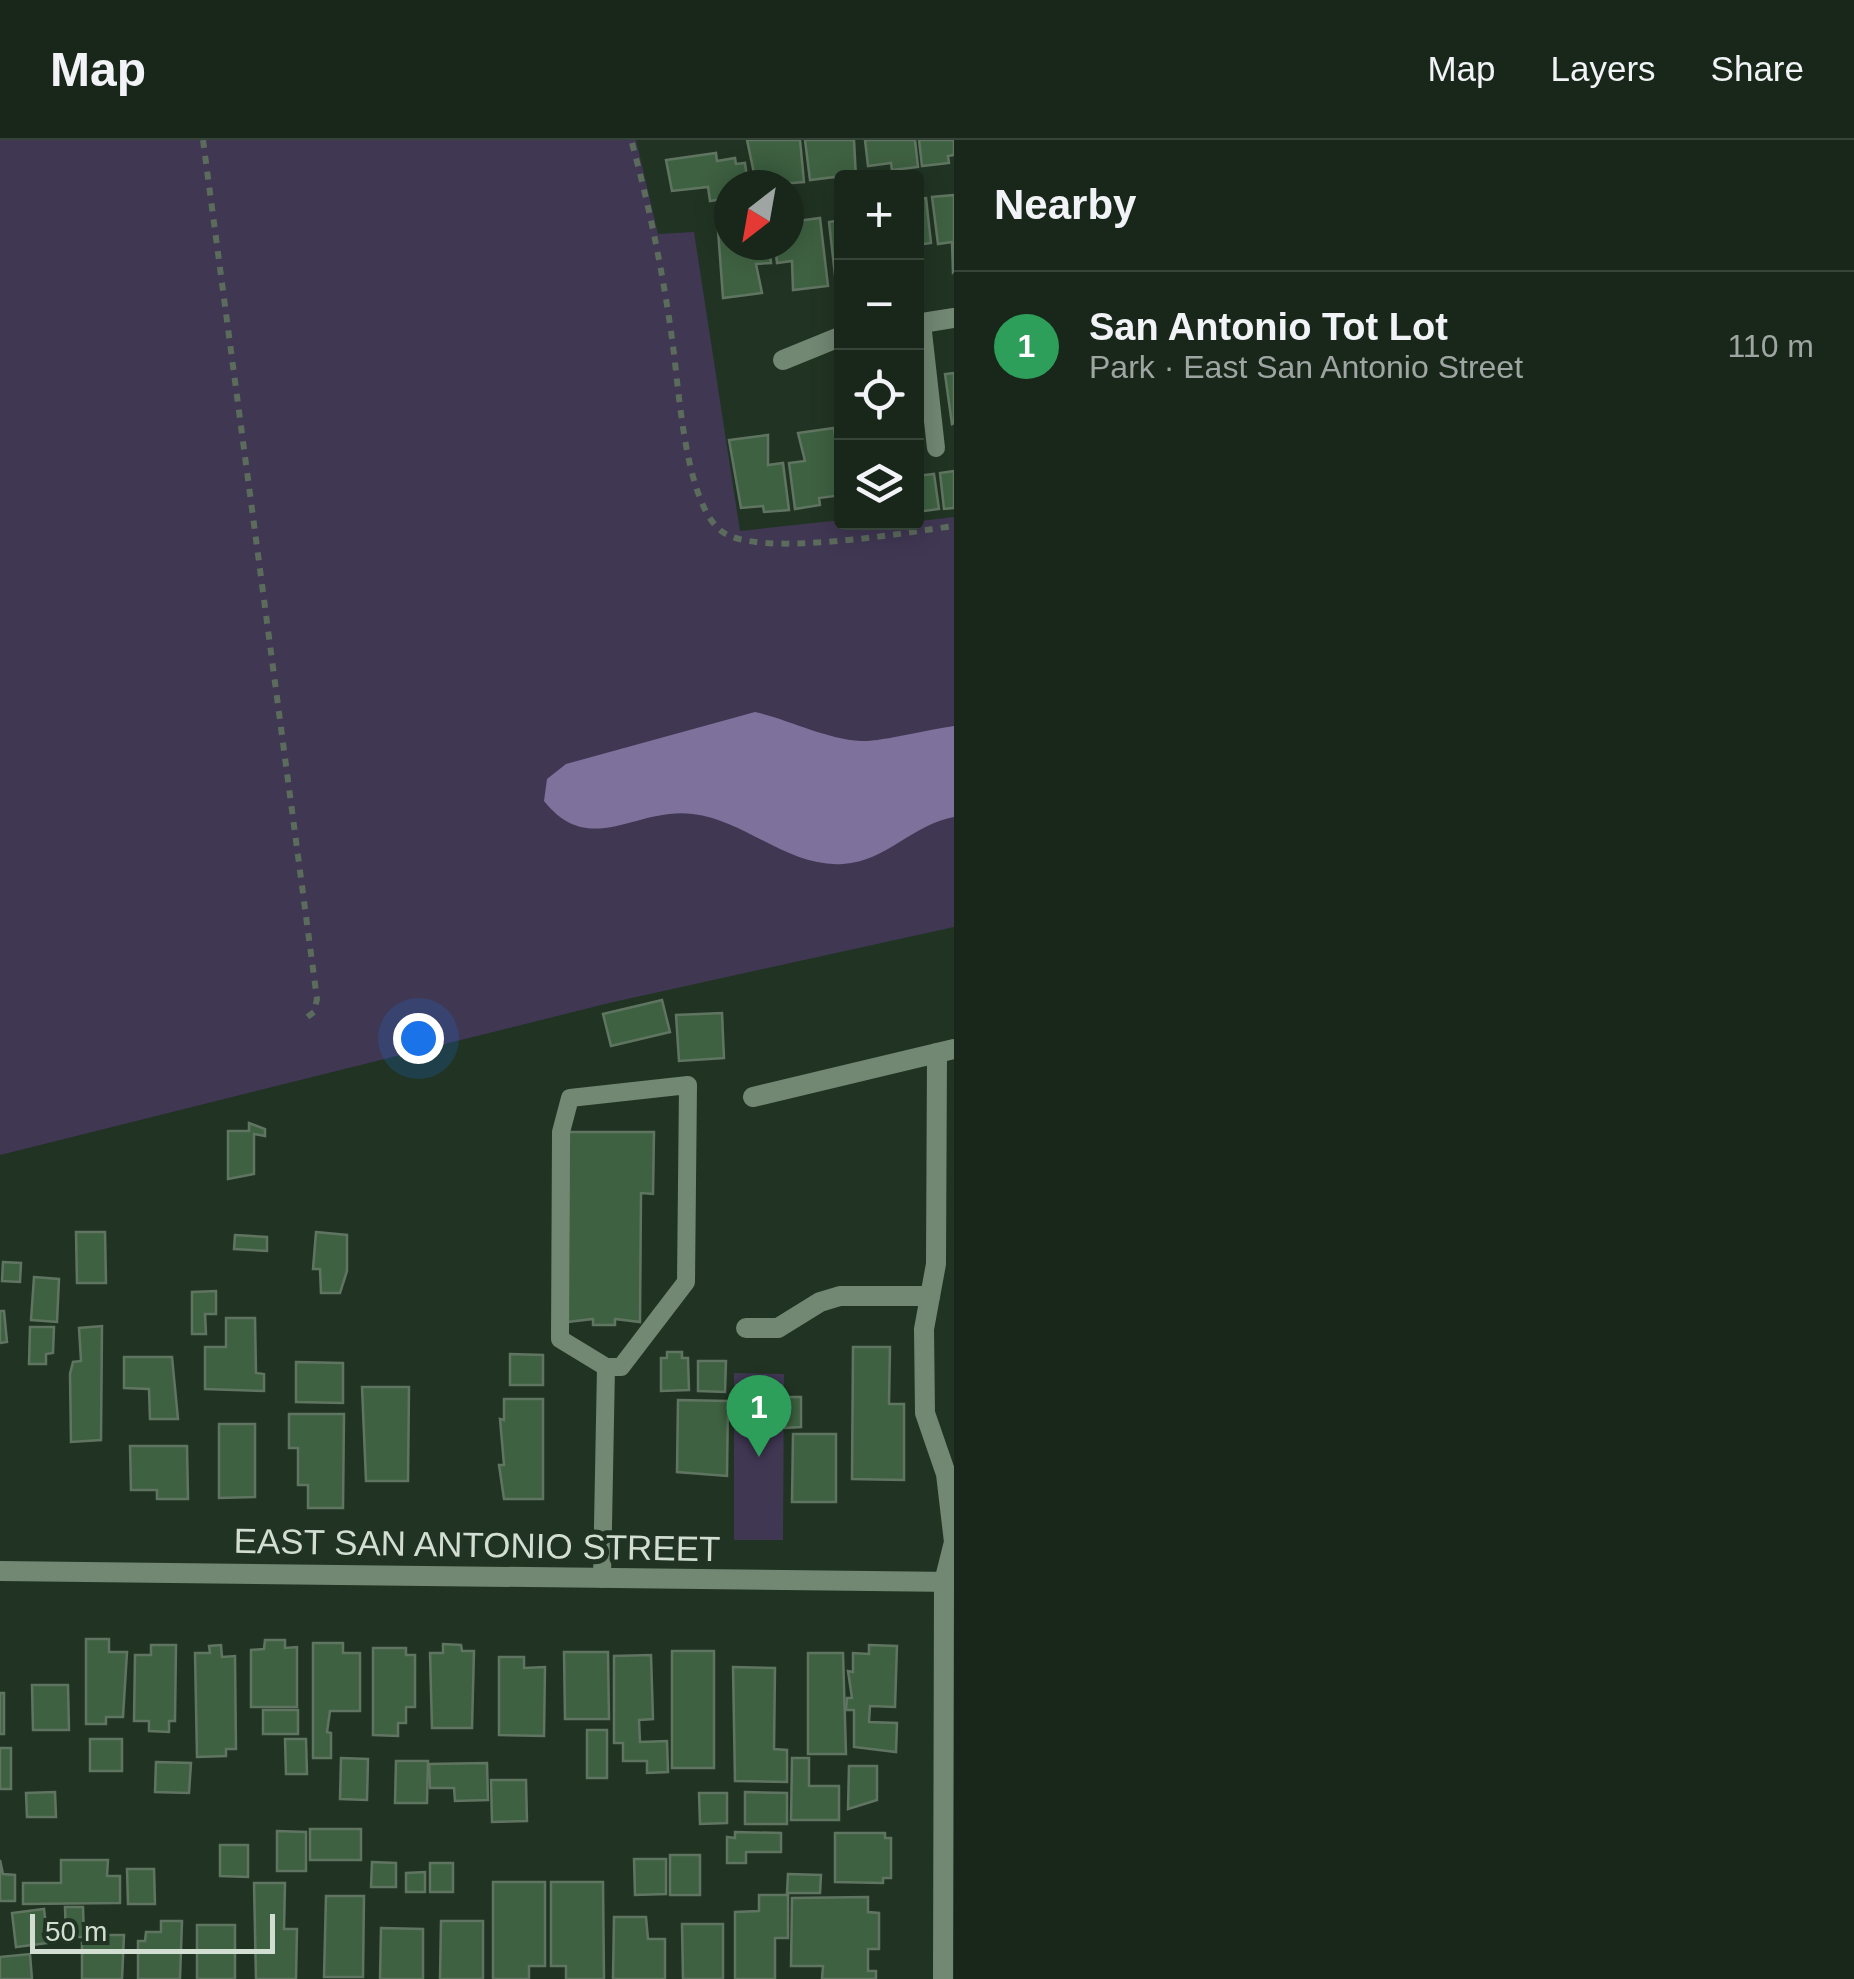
<!DOCTYPE html>
<meta charset="utf-8">
<style>
body{margin:0;font-family:Helvetica,sans-serif;background:#222f23;color:#f1f3f6}
.controls{position:absolute;right:30px;top:30px;display:grid;overflow:hidden;border-radius:10px;box-shadow:0 5px 25px #0003}
.controls button{width:90px;height:90px;display:grid;place-items:center;padding:0;border:0;border-bottom:2px solid #374439;background:#19271a;color:#f1f3f6;font:50px sans-serif}
.compass{position:absolute;left:714px;top:30px;width:90px;height:90px;border-radius:50%;background:#19271a;box-shadow:0 5px 25px #0003;rotate:211deg}
.scale{position:absolute;left:30px;bottom:25px;width:245px;box-sizing:border-box;padding-left:10px;border:5px solid #d3ded3;border-top:0;font-size:28px;line-height:35px;white-space:nowrap;color:#d3ded3;-webkit-text-stroke:8px #213423;paint-order:stroke}
.you{position:absolute;left:418px;top:898px;width:35px;height:35px;margin:-25px;border:8px solid #fff;border-radius:50%;background:#1a73e8;box-shadow:0 0 0 15px #1a73e833}
.badge{display:grid;place-items:center;width:65px;height:65px;border-radius:50%;background:#ea580c;color:#fff;font-size:32px;font-weight:700}
.pin{position:absolute;translate:-50% -82px;filter:drop-shadow(0 2px 5px #0008)}
.pin::after{content:'';position:absolute;top:52px;width:35px;height:30px;background:inherit;clip-path:polygon(0 0,100% 0,50% 100%)}
.list{margin:0;padding:0;list-style:none}
h2{display:flex;justify-content:space-between;align-items:center;height:130px;margin:0;padding:0 40px;font-size:42px}
h2 small{font-size:32px;font-weight:400;color:#9fa5a2}
.list li{display:grid;grid-template-columns:65px 1fr auto;gap:30px;align-items:center;box-sizing:border-box;height:150px;padding:0 40px;border-top:2px solid #374439}
.list b{display:block;font-size:38px;white-space:nowrap}
.list p{margin:0;font-size:32px;white-space:nowrap;color:#9fa5a2}
.list em{font-size:32px;font-style:normal;color:#9fa5a2}
.icon{flex:none;width:55px;height:55px;fill:none;stroke:currentColor;stroke-width:2;stroke-linecap:round;stroke-linejoin:round}
.map{position:relative;flex:none;width:954px;height:1839px;overflow:hidden}
header{display:flex;align-items:center;gap:60px;box-sizing:border-box;height:140px;padding:0 50px;background:#19271a;border-bottom:2px solid #374439}
header strong{font-size:48px}
nav{display:flex;gap:55px;margin-inline-start:auto;font-size:35px}
main{display:flex}
aside{flex:1;background:#19271a}
.map>svg:first-child{display:block}
.green{fill:#403753}
.water{fill:#7e729c}
.building{fill:#3e6141;stroke:#607561;stroke-width:2.5}
.lines{fill:none;stroke-linecap:round;stroke-linejoin:round}
.path{stroke:#5b6b5c;stroke-width:6;stroke-dasharray:8 8;stroke-linecap:butt}
.service{stroke:#728873;stroke-width:18}
.minor{stroke:#728873;stroke-width:20}
.tertiary{stroke:#728873;stroke-width:20}
.labels{text-anchor:middle;stroke-width:10;stroke-linejoin:round;paint-order:stroke}
.street-label{font-size:35px;fill:#d3ded3;stroke:#213423}
</style>
<header>
<strong>Map</strong>
<nav><a>Map</a><a>Layers</a><a>Share</a></nav>
</header>
<main>
<div class="map">
<svg width="954" height="1839" viewBox="0 0 954 1839">
<rect width="100%" height="100%" fill="#213423"/>
<g class="green">
<polygon points="0,0 636,0 658,94 694,92 740,391 841,380 850,383 851,389 954,377 954,787 609,863 0,1015"/>
<polygon points="734,1233 784,1234 783,1400 734,1400"/>
</g>
<path class="water" d="M755 572C790 580 825 599 861 601 880 602 931 589 954 586V677C913 684 887 721 843 724 789 728 745 680 693 674 637 666 590 719 544 661L547 639 566 624Z"/>
<g class="building">
<polygon points="747,0 800,0 804,42 779,44 778,36 755,38"/>
<polygon points="805,0 854,0 856,38 842,38 842,46 836,46 835,37 810,40"/>
<polygon points="865,0 915,0 918,27 892,30 891,23 868,26"/>
<polygon points="919,0 954,0 954,15 948,16 949,23 922,26"/>
<polygon points="716,13 717,21 735,18 736,24 745,23 748,45 729,45 729,58 710,61 708,47 672,51 666,20"/>
<polygon points="954,55 954,131 953,132 952,102 938,104 932,57"/>
<polygon points="926,58 931,103 916,105 916,59"/>
<polygon points="789,74 796,74 797,81 820,78 828,146 793,150 792,121 777,123 775,105 789,105"/>
<polygon points="842,80 842,135 835,135 829,82"/>
<polygon points="729,89 729,105 769,105 771,123 756,124 762,153 723,158 718,90"/>
<polygon points="916,108 922,134 916,135"/>
<polygon points="954,233 954,283 952,284 945,234"/>
<polygon points="834,288 842,355 819,358 820,365 795,369 789,323 805,321 798,293"/>
<polygon points="768,295 768,325 783,323 789,370 764,372 763,366 741,368 729,300"/>
<polygon points="954,331 954,368 944,369 940,333"/>
<polygon points="934,334 939,369 916,372 916,336"/>
<polygon points="662,860 670,892 611,906 603,874"/>
<polygon points="722,873 724,918 679,921 676,875"/>
<polygon points="249,983 265,989 265,996 254,994 254,1034 228,1039 228,991 249,991"/>
<polygon points="569,992 654,992 653,1054 641,1053 640,1182 615,1179 615,1185 593,1185 593,1179 567,1182"/>
<polygon points="76,1092 105,1092 106,1143 77,1143"/>
<polygon points="316,1092 347,1095 347,1131 340,1153 321,1153 320,1129 313,1129"/>
<polygon points="235,1095 267,1097 267,1111 234,1109"/>
<polygon points="3,1122 21,1123 20,1142 2,1141"/>
<polygon points="34,1137 59,1139 57,1182 31,1180"/>
<polygon points="216,1151 216,1174 205,1174 206,1194 192,1194 192,1152"/>
<polygon points="0,1171 4,1171 7,1202 0,1203"/>
<polygon points="226,1178 255,1178 256,1233 264,1234 264,1251 205,1249 205,1207 226,1207"/>
<polygon points="102,1186 101,1300 71,1302 70,1234 73,1222 81,1221 79,1188"/>
<polygon points="30,1187 54,1187 53,1213 46,1214 46,1224 29,1224"/>
<polygon points="853,1207 890,1207 889,1264 904,1264 904,1340 852,1339"/>
<polygon points="667,1212 682,1212 682,1218 688,1218 689,1250 661,1251 661,1218 667,1218"/>
<polygon points="510,1214 543,1215 543,1245 510,1245"/>
<polygon points="124,1217 172,1217 178,1279 150,1279 149,1249 124,1248"/>
<polygon points="698,1221 726,1221 725,1252 698,1251"/>
<polygon points="296,1222 343,1223 343,1263 296,1262"/>
<polygon points="362,1247 409,1247 408,1341 366,1341"/>
<polygon points="785,1257 801,1257 801,1287 785,1288"/>
<polygon points="504,1259 543,1259 543,1359 504,1359 499,1325 504,1325 500,1279 504,1280"/>
<polygon points="678,1260 728,1261 727,1336 677,1332"/>
<polygon points="289,1274 344,1274 343,1368 308,1368 308,1345 298,1345 298,1308 289,1308"/>
<polygon points="219,1284 255,1284 255,1357 219,1358"/>
<polygon points="793,1294 836,1294 836,1362 792,1362"/>
<polygon points="130,1306 187,1306 188,1359 157,1359 157,1350 131,1350"/>
<polygon points="86,1499 109,1499 109,1512 127,1512 123,1577 106,1577 106,1584 86,1584"/>
<polygon points="265,1500 285,1500 285,1508 297,1507 297,1567 251,1567 251,1510 264,1509"/>
<polygon points="313,1503 343,1503 343,1513 360,1513 360,1571 330,1571 327,1592 331,1593 331,1618 313,1618"/>
<polygon points="443,1504 461,1505 462,1511 474,1511 472,1588 432,1588 430,1513 443,1513"/>
<polygon points="151,1505 176,1505 175,1581 169,1581 169,1592 149,1591 149,1581 134,1581 135,1515 151,1515"/>
<polygon points="221,1505 222,1517 235,1516 236,1609 226,1609 226,1616 197,1617 195,1513 210,1513 209,1506"/>
<polygon points="869,1505 897,1506 895,1567 870,1566 869,1582 897,1583 896,1612 854,1607 854,1570 846,1570 847,1558 852,1558 848,1531 853,1532 853,1513 869,1514"/>
<polygon points="373,1508 406,1508 406,1515 415,1515 415,1567 406,1567 406,1583 398,1583 398,1596 373,1595"/>
<rect x="672" y="1511" width="42" height="117"/>
<polygon points="564,1512 608,1512 609,1579 565,1579"/>
<polygon points="808,1513 843,1513 846,1614 808,1614"/>
<polygon points="651,1515 653,1579 639,1580 640,1602 667,1601 668,1632 647,1633 647,1621 623,1621 623,1603 614,1603 614,1516"/>
<polygon points="499,1517 524,1517 524,1528 545,1527 544,1596 499,1595"/>
<polygon points="733,1527 775,1528 774,1609 787,1610 787,1642 735,1641"/>
<polygon points="32,1545 68,1545 69,1590 33,1590"/>
<rect x="0" y="1553" width="4" height="41"/>
<rect x="263" y="1570" width="35" height="24"/>
<rect x="587" y="1590" width="20" height="48"/>
<rect x="90" y="1599" width="32" height="32"/>
<polygon points="285,1599 306,1599 307,1634 286,1634"/>
<rect x="0" y="1608" width="11" height="41"/>
<polygon points="341,1618 368,1619 367,1660 340,1659"/>
<polygon points="792,1618 809,1618 809,1646 839,1646 839,1680 791,1680"/>
<polygon points="396,1621 428,1621 427,1663 395,1663"/>
<polygon points="156,1622 191,1623 189,1653 155,1652"/>
<polygon points="487,1623 488,1660 455,1661 454,1648 430,1648 429,1624"/>
<polygon points="849,1626 877,1626 877,1660 848,1669"/>
<polygon points="491,1640 526,1640 527,1681 492,1682"/>
<polygon points="55,1652 56,1677 27,1677 26,1653"/>
<polygon points="745,1652 787,1653 787,1684 745,1684"/>
<polygon points="699,1653 727,1653 727,1683 700,1684"/>
<rect x="310" y="1689" width="51" height="31"/>
<polygon points="277,1691 306,1692 306,1731 277,1731"/>
<polygon points="735,1692 781,1693 781,1712 746,1712 746,1723 727,1723 727,1697 735,1698"/>
<polygon points="835,1693 885,1693 885,1698 891,1698 891,1738 883,1738 883,1743 835,1742"/>
<polygon points="220,1705 248,1705 248,1737 220,1736"/>
<rect x="670" y="1715" width="30" height="40"/>
<polygon points="634,1719 666,1719 666,1754 635,1755"/>
<polygon points="0,1720 3,1734 15,1735 15,1761 0,1761"/>
<polygon points="61,1720 108,1720 107,1736 120,1736 120,1763 23,1764 23,1743 61,1743"/>
<polygon points="372,1722 396,1723 396,1747 371,1747"/>
<rect x="430" y="1723" width="23" height="29"/>
<polygon points="127,1729 154,1729 155,1764 128,1764"/>
<polygon points="425,1732 425,1752 406,1752 406,1733"/>
<polygon points="788,1734 821,1735 820,1753 787,1753"/>
<polygon points="493,1742 545,1742 545,1826 529,1826 529,1839 493,1839"/>
<polygon points="551,1742 603,1742 604,1839 566,1839 566,1826 551,1826"/>
<polygon points="254,1743 285,1743 284,1789 297,1789 296,1839 256,1839"/>
<polygon points="759,1755 788,1755 788,1798 775,1798 775,1839 735,1839 735,1772 759,1771"/>
<polygon points="326,1756 364,1756 363,1837 324,1837"/>
<polygon points="868,1757 868,1772 879,1773 879,1809 868,1809 868,1831 876,1831 876,1839 822,1839 823,1826 791,1826 792,1758"/>
<polygon points="65,1767 83,1767 84,1797 66,1797"/>
<polygon points="44,1769 48,1803 16,1807 12,1773"/>
<polygon points="614,1777 646,1777 648,1799 665,1799 665,1839 613,1839"/>
<polygon points="161,1781 182,1781 180,1839 138,1839 138,1801 145,1801 146,1792 161,1792"/>
<polygon points="441,1781 483,1781 483,1839 440,1839"/>
<polygon points="682,1784 723,1784 723,1839 683,1839"/>
<rect x="197" y="1785" width="38" height="54"/>
<polygon points="381,1788 423,1789 423,1839 380,1839"/>
<polygon points="93,1795 124,1795 122,1839 82,1839 82,1803 93,1803"/>
<polygon points="30,1814 32,1839 0,1839 0,1817"/>
</g>
<g class="lines">
<g class="path">
<polyline points="203,0 317,859 314,872 306,878"/>
<path d="M632 3C650 69 664 138 673 206 679 250 685 360 720 390 754 420 908 392 954 386"/>
</g>
<g class="service">
<polyline points="922,183 936,308"/>
<polygon points="688,945 686,1142 621,1227 606,1227 560,1199 561,992 570,958"/>
<polyline points="602,1439 606,1227"/>
</g>
<g class="minor">
<polyline points="916,184 954,178"/>
<polyline points="783,220 842,196"/>
<polyline points="937,913 936,1124 924,1189 925,1273 946,1334 954,1402 944,1442 943,1839"/>
<polyline points="753,957 954,909"/>
<polyline points="746,1188 778,1188 820,1162 840,1156 930,1156"/>
</g>
<polyline class="tertiary" points="0,1431 954,1442"/>
</g>
<g class="labels">
<g class="street-label">
<text transform="translate(477 1405) rotate(1)" y="12">EAST SAN ANTONIO STREET</text>
</g>
</g>
</svg>
<div class="controls">
<button>+</button>
<button>−</button>
<button><svg class="icon" aria-label="locate" viewBox="0 0 24 24"><circle cx="12" cy="12" r="6"/><path d="M12 2v4M12 18v4M2 12h4M18 12h4"/></svg></button>
<button><svg class="icon" aria-label="layers" viewBox="0 0 24 24"><path d="M12 4l9 5-9 5-9-5zM3 14l9 5 9-5"/></svg></button>
</div>
<svg class="compass" viewBox="-18 -18 36 36"><path d="M0-13l5 13h-10z" fill="#e53935"/><path d="M0 13l5-13h-10z" fill="#9fa5a2"/></svg>
<div class="scale">50 m</div>
<div class="you"></div>
<div class="pin badge" style="left:759px;top:1317px;background:#2e9e5b">1</div>
</div>
<aside>
<h2>Nearby<small></small></h2>
<ul class="list">
<li><span class="badge" style="background:#2e9e5b">1</span><div><b>San Antonio Tot Lot</b><p>Park · East San Antonio Street</p></div><em>110 m</em></li>
</ul>
</aside>
</main>
